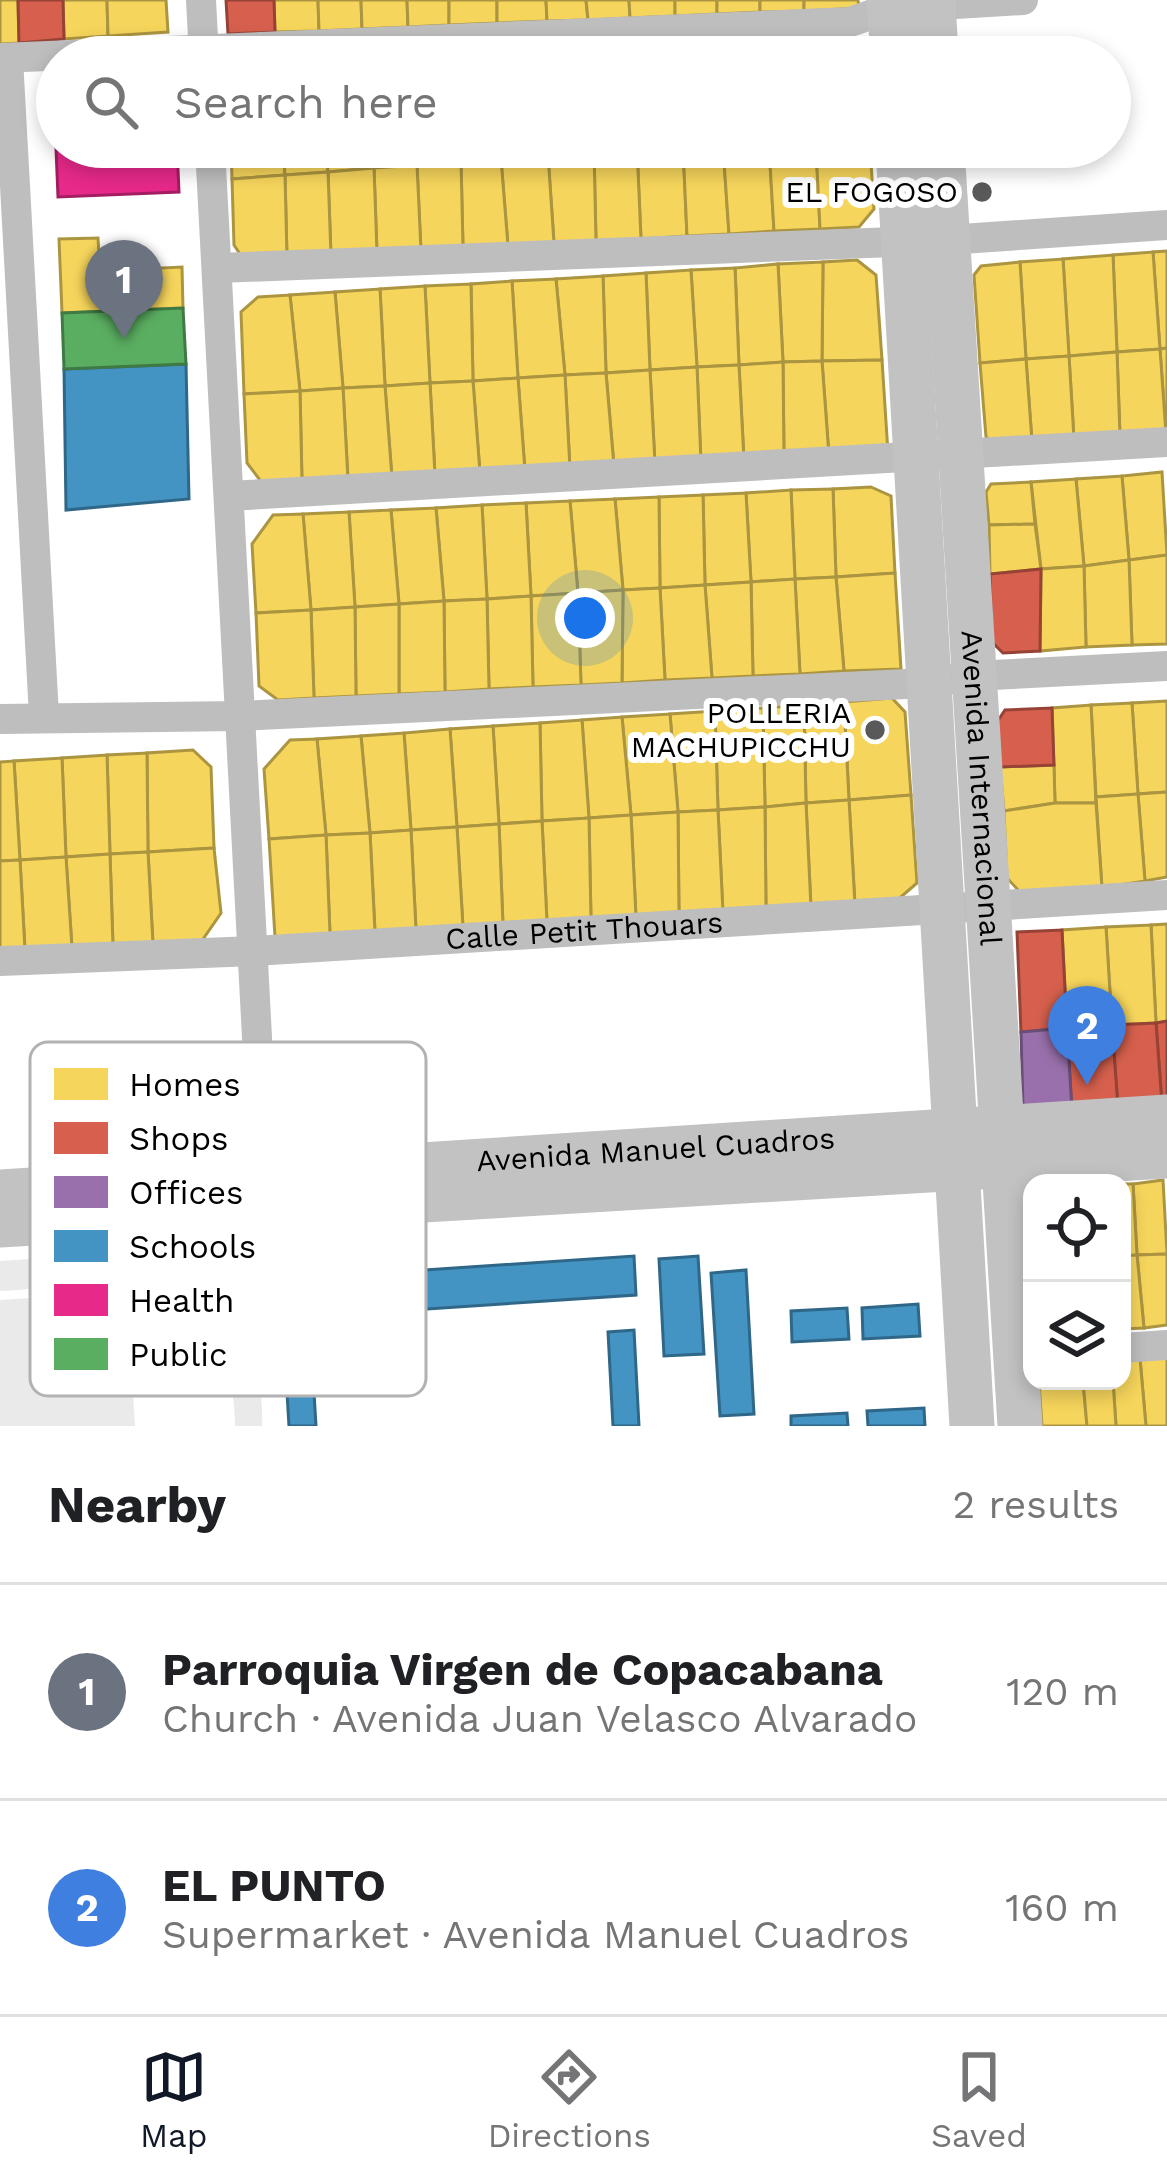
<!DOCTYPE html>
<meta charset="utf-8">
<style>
body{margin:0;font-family:"Work Sans",sans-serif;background:#f2f2f2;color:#202124}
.controls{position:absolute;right:36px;bottom:36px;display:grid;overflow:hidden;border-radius:24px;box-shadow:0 6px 18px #0003}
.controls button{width:108px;height:108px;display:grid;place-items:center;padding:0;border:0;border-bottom:3px solid #e0e0e0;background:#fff;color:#202124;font:60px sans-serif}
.you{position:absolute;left:585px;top:618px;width:42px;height:42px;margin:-30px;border:9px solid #fff;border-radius:50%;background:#1a73e8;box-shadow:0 0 0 18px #1a73e833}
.badge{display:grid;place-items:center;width:78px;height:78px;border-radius:50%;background:#111827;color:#fff;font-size:39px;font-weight:700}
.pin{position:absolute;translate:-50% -99px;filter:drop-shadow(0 3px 6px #0008)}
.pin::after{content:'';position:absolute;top:63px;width:42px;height:36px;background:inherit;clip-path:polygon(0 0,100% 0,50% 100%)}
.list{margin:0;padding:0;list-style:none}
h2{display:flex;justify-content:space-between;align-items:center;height:156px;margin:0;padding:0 48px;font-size:51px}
h2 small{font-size:39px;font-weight:400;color:#757577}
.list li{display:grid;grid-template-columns:78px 1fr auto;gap:36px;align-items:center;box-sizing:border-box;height:216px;padding:0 48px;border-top:3px solid #e0e0e0}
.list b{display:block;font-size:45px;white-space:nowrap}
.list p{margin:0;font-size:39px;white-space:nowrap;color:#757577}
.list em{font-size:39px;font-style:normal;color:#757577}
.icon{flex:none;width:66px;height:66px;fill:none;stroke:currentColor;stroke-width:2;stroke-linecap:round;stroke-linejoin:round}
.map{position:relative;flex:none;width:1167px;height:1426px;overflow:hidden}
.search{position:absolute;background:#fff;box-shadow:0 6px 18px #0003;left:36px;right:36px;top:36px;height:132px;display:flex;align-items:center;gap:30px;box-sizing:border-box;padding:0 42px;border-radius:66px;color:#757577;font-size:45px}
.sheet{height:588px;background:#fff}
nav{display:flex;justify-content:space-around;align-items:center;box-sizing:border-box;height:168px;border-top:3px solid #e0e0e0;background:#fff;font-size:33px;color:#757577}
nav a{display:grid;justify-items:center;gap:6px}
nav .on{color:#111827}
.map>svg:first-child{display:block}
.green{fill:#eaeaea}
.homes{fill:#f6d55c;stroke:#ac9540;stroke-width:3}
.shops{fill:#d6604d;stroke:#964336;stroke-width:3}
.offices{fill:#9970ab;stroke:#6b4e78;stroke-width:3}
.schools{fill:#4393c3;stroke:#2f6788;stroke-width:3}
.health{fill:#e7298a;stroke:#a21d61;stroke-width:3}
.public{fill:#5aae61;stroke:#3f7a44;stroke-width:3}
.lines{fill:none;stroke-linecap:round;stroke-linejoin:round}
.street{stroke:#bebebe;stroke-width:30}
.secondary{stroke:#c2c2c2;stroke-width:45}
.poi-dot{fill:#595959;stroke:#fff;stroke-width:4.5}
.labels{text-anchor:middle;stroke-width:12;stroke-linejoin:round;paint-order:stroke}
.poi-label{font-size:30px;fill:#000;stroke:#fff;text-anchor:end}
.street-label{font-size:30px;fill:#000;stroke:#fff}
.key{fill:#fff;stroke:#b2b2b2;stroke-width:3}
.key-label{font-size:33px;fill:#000}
</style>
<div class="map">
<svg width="1167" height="1426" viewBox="0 0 1167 1426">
<rect width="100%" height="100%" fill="#fff"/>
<g class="green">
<path d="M104 1254C196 1260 267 1332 262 1426H235C237 1358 193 1295 122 1286 83 1281 40 1289 0 1291V1261Z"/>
<polygon points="127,1292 135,1426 0,1426 0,1300"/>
</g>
<g class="homes">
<polygon points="0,0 18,0 19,43 0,44"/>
<polygon points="63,0 107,0 108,36 64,39"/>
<polygon points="107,0 166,0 168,32 108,36"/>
<polygon points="274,0 318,0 319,31 275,32"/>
<polygon points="318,0 361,0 362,29 319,31"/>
<polygon points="361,0 407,0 408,27 362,29"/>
<polygon points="407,0 449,0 449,25 408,27"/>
<polygon points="449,0 497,0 497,23 449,25"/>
<polygon points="497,0 546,0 547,21 497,23"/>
<polygon points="546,0 586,0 588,20 547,21"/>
<polygon points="586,0 629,0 630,18 588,20"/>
<polygon points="629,0 675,0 675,16 630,18"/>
<polygon points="675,0 717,0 717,14 675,16"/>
<polygon points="717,0 760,0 760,12 717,14"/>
<polygon points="760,0 804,0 804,11 760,12"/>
<polygon points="804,0 858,0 859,8 804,11"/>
<polygon points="850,37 864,51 864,57 810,57 809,40"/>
<polygon points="809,40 810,57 764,57 763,43"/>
<polygon points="763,43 764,57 722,57 722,46"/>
<polygon points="722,46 722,57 676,57 676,49"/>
<polygon points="676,49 676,57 632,57 632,51"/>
<polygon points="231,147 283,147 285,175 232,179"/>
<polygon points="283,147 326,147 328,172 285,175"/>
<polygon points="326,147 373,147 374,168 328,172"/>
<polygon points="373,147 416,147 417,165 374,168"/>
<polygon points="416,147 460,147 461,161 417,165"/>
<polygon points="460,147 501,147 501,159 461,161"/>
<polygon points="501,147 548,147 548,155 501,159"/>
<polygon points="548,147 594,147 594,151 548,155"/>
<polygon points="683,147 687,236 641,239 637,148"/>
<polygon points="683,147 723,147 729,234 687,236"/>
<polygon points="723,147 769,147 774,231 729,234"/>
<polygon points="769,147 816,147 820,229 774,231"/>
<polygon points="816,147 870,147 874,209 859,227 820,229"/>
<polygon points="637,148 641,239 596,241 594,151"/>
<polygon points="594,151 596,241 554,243 548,155"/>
<polygon points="548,155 554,243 508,246 501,159"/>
<polygon points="501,159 508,246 463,248 461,161"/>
<polygon points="461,161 463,248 421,251 417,165"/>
<polygon points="417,165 421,251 377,253 374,168"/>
<polygon points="374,168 377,253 331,256 328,172"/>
<polygon points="328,172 331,256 287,258 285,175"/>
<polygon points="285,175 287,258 244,260 234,245 232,179"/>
<polygon points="98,238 100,271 182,267 183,308 62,313 59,239"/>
<polygon points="1167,251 1167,348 1160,349 1153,252"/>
<polygon points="1153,252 1160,349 1117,352 1113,255"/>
<polygon points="1113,255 1117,352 1069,356 1063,259"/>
<polygon points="1063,259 1069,356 1026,359 1020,262"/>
<polygon points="857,260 876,275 882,360 822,361 823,262"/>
<polygon points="823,262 822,361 783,362 778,264"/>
<polygon points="1020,262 1026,359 980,363 974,275 981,266"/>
<polygon points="778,264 783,362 739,365 735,268"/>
<polygon points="735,268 739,365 697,367 691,270"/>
<polygon points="691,270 697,367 650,370 646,273"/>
<polygon points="646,273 650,370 606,373 603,276"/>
<polygon points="603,276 606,373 565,375 556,279"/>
<polygon points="556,279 565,375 518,378 512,281"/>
<polygon points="512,281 518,378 473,381 471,284"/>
<polygon points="471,284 473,381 430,383 425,286"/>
<polygon points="425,286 430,383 385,386 380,289"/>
<polygon points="380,289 385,386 343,388 335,292"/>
<polygon points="335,292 343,388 300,391 290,295"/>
<polygon points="290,295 300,391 244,394 241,312 258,297"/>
<polygon points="1167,348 1167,434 1166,434 1160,349"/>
<polygon points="1160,349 1166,434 1120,436 1117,352"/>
<polygon points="1117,352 1120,436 1074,439 1069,356"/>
<polygon points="1069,356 1074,439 1032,442 1026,359"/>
<polygon points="1026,359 1032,442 993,443 986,437 980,363"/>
<polygon points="882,360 888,453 829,456 822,361"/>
<polygon points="822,361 829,456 784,458 783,362"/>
<polygon points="783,362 784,458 744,460 739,365"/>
<polygon points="739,365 744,460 701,462 697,367"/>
<polygon points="697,367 701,462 655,464 650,370"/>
<polygon points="650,370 655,464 614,466 606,373"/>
<polygon points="606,373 614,466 570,469 565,375"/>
<polygon points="565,375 570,469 525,471 518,378"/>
<polygon points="518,378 525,471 480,473 473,381"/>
<polygon points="473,381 480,473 435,475 430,383"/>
<polygon points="430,383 435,475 392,478 385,386"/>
<polygon points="385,386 392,478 348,480 343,388"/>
<polygon points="343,388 348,480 302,482 300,391"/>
<polygon points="300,391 302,482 263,484 247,463 244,394"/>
<polygon points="1162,472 1167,555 1129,560 1122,476"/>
<polygon points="1122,476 1129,560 1084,566 1076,479"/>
<polygon points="1076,479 1084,566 1041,569 1031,482"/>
<polygon points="1031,482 1035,524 989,525 986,492 991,484"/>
<polygon points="871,487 891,496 895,573 836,577 833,489"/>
<polygon points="833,489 836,577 795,579 791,490"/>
<polygon points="791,490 795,579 751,582 746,493"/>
<polygon points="746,493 751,582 705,585 703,495"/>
<polygon points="703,495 705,585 660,588 659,497"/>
<polygon points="659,497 660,588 623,590 615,499"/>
<polygon points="615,499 623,590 578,593 570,501"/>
<polygon points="570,501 578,593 531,596 526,503"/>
<polygon points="526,503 531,596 487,599 482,505"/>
<polygon points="482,505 487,599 444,601 436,508"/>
<polygon points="436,508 444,601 399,604 391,510"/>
<polygon points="391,510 399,604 355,607 349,512"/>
<polygon points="349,512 355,607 311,610 303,514"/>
<polygon points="303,514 311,610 256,613 252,544 273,515"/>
<polygon points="1035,524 1041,569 990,574 989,525"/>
<polygon points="1167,555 1167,644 1132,645 1129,560"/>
<polygon points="1129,560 1132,645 1086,647 1084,566"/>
<polygon points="1084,566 1086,647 1040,651 1041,569"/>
<polygon points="895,573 901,669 844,671 836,577"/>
<polygon points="836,577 844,671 800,674 795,579"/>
<polygon points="795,579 800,674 753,676 751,582"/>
<polygon points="751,582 753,676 712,678 705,585"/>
<polygon points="705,585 712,678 665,680 660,588"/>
<polygon points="660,588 665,680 622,683 623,590"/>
<polygon points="623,590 622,683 581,685 578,593"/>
<polygon points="578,593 581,685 533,687 531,596"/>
<polygon points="531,596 533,687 489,689 487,599"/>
<polygon points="487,599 489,689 445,692 444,601"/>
<polygon points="444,601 445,692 399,694 399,604"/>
<polygon points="399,604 399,694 356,696 355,607"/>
<polygon points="355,607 356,696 314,698 311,610"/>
<polygon points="311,610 314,698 278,700 259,686 256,613"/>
<polygon points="892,698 905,712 911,795 849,800 844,702"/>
<polygon points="1167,701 1167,792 1138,794 1132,703"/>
<polygon points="844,702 849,800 806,803 804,705"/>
<polygon points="1132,703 1138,794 1096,797 1091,705"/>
<polygon points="804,705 806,803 765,807 763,708"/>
<polygon points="1091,705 1096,803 1055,803 1052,708"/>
<polygon points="763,708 765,807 718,810 715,711"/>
<polygon points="715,711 718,810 678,812 670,714"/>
<polygon points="670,714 678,812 631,815 622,717"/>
<polygon points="622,717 631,815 589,818 582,720"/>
<polygon points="582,720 589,818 542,821 540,723"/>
<polygon points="540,723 542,821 499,824 493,726"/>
<polygon points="493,726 499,824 457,827 450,729"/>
<polygon points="450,729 457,827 411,830 404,733"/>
<polygon points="404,733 411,830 370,833 361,736"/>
<polygon points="361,736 370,833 326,835 317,739"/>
<polygon points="317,739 326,835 269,839 264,769 290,740"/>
<polygon points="193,750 211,767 214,848 148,852 147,753"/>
<polygon points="147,753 148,852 110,854 107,755"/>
<polygon points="107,755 110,854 66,857 62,758"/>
<polygon points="62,758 66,857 20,860 14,761"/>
<polygon points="14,761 20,860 0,861 0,762"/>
<polygon points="1054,765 1055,803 1004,811 1000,767"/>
<polygon points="1167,792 1167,877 1145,881 1138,794"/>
<polygon points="1138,794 1145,881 1102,888 1096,797"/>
<polygon points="911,795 917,883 894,903 855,905 849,800"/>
<polygon points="849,800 855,905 811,908 806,803"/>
<polygon points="806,803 811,908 766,910 765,807"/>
<polygon points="1055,803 1096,803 1102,888 1020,892 1007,878 1004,811"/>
<polygon points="765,807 766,910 723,913 718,810"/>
<polygon points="718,810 723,913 679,915 678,812"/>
<polygon points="678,812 679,915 636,917 631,815"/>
<polygon points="631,815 636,917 591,920 589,818"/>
<polygon points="589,818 591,920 547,922 542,821"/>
<polygon points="542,821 547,922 503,925 499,824"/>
<polygon points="499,824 503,925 463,927 457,827"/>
<polygon points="457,827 463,927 416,930 411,830"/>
<polygon points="411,830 416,930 375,932 370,833"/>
<polygon points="370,833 375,932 330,934 326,835"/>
<polygon points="326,835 330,934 275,937 269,839"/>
<polygon points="214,848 221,913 201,942 153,944 148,852"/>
<polygon points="148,852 153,944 113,946 110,854"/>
<polygon points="110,854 113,946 72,948 66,857"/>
<polygon points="66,857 72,948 25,950 20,860"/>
<polygon points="20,860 25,950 0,951 0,861"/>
<polygon points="1167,924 1167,1021 1156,1023 1151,925"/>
<polygon points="1151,925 1156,1023 1112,1025 1106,927"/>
<polygon points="1106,927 1112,1025 1067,1028 1062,930"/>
<polygon points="1163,1180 1167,1254 1137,1255 1133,1184"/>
<polygon points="1122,1184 1133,1184 1137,1255 1122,1256"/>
<polygon points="1167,1254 1167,1325 1144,1328 1137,1255"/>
<polygon points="1137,1255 1144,1328 1122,1329 1122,1256"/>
<polygon points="1167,1357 1167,1426 1146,1426 1140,1359"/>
<polygon points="1140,1359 1146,1426 1116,1426 1113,1381 1122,1381 1122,1360"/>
<polygon points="1039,1381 1083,1381 1087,1426 1042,1426"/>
<polygon points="1083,1381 1113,1381 1116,1426 1087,1426"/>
</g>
<g class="shops">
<polygon points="18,0 63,0 64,39 19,43"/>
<polygon points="226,0 274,0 275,32 228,34"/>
<polygon points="1041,569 1040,651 1003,653 992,642 990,574"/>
<polygon points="1052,708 1054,765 1000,767 995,725 1005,710"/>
<polygon points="1062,930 1067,1028 1021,1032 1017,932"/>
<polygon points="1167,1021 1167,1104 1162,1104 1156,1023"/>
<polygon points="1156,1023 1162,1104 1118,1108 1112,1025"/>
<polygon points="1112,1025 1118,1108 1072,1111 1067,1028"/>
</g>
<polygon class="offices" points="1067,1028 1072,1111 1023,1108 1021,1032"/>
<g class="schools">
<polygon points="186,364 189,499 66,510 64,369"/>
<polygon points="634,1256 636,1295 278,1319 275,1280"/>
<polygon points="698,1256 704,1354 664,1356 659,1259"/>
<polygon points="746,1270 754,1414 720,1416 711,1273"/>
<polygon points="918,1304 920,1336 863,1339 862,1308"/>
<polygon points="847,1308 849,1339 792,1342 791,1311"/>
<polygon points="310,1325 316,1426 289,1426 283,1327"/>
<polygon points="634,1330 639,1426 613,1426 608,1332"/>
<polygon points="924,1408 925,1426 868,1426 867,1411"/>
<polygon points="847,1413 848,1426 791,1426 791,1416"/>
</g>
<polygon class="health" points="54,100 57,147 177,147 179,192 58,197"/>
<polygon class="public" points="183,308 186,364 64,369 62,313"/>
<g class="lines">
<g class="street">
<polyline points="201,0 204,57"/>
<polyline points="0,58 850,22 890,8 1023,0"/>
<polyline points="8,58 44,716"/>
<polyline points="210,147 265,1189"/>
<polyline points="218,268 947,240 1167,225"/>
<polyline points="229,496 1167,442"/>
<polyline points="0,719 240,716 927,683 973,676 1167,666"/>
<path id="s1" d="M0 961 254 951 1167 895"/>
<polyline points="1122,1348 1167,1345"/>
</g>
<g class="secondary">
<polyline points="889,0 893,57"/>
<polyline points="933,0 936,57"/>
<polyline points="898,147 972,1426"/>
<path id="s2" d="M942 147 1020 1426"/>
<path id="s3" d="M0 1192 1167 1117"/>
<polyline points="0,1225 1167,1156"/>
</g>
</g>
<g class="poi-dot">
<circle cx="982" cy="192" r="12"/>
<circle cx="875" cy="730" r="12"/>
</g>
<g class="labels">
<g class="poi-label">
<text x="958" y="202">EL FOGOSO</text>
<text x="851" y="723">POLLERIA<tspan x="851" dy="34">MACHUPICCHU</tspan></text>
</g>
<g class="street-label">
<text dy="10" stroke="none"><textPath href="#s2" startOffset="642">Avenida Internacional</textPath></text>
<text dy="10" stroke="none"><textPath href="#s1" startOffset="585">Calle Petit Thouars</textPath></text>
<text dy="10" stroke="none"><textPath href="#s3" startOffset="657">Avenida Manuel Cuadros</textPath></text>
</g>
</g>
<rect x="30" y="1042" width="396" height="354" rx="18" class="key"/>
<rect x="54" y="1068" width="54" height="32" fill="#f6d55c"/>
<rect x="54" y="1122" width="54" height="32" fill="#d6604d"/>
<rect x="54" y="1176" width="54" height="32" fill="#9970ab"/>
<rect x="54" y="1230" width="54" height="32" fill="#4393c3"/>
<rect x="54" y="1284" width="54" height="32" fill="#e7298a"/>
<rect x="54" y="1338" width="54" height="32" fill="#5aae61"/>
<g class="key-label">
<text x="129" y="1096">Homes</text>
<text x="129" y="1150">Shops</text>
<text x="129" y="1204">Offices</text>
<text x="129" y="1258">Schools</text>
<text x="129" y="1312">Health</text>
<text x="129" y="1366">Public</text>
</g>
</svg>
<div class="controls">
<button><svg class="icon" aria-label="locate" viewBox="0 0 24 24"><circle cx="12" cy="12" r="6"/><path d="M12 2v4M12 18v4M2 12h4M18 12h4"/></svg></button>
<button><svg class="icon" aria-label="layers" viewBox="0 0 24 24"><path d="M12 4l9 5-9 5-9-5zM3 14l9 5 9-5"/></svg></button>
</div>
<div class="you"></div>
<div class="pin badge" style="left:124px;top:339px;background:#6b7280">1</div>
<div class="pin badge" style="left:1087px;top:1085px;background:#3f7fe0">2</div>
<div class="search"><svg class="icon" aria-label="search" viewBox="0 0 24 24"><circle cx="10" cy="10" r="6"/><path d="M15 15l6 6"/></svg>Search here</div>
</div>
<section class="sheet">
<h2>Nearby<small>2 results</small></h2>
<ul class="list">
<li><span class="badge" style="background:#6b7280">1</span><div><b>Parroquia Virgen de Copacabana</b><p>Church · Avenida Juan Velasco Alvarado</p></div><em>120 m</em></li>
<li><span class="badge" style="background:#3f7fe0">2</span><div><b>EL PUNTO</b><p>Supermarket · Avenida Manuel Cuadros</p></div><em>160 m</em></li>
</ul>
</section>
<nav>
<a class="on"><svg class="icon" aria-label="map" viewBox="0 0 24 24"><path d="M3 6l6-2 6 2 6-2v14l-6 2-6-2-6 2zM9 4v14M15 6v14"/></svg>Map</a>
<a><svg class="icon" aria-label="directions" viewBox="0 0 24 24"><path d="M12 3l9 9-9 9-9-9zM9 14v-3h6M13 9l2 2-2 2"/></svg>Directions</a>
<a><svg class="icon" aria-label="saved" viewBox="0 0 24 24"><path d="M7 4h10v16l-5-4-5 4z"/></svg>Saved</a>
</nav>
